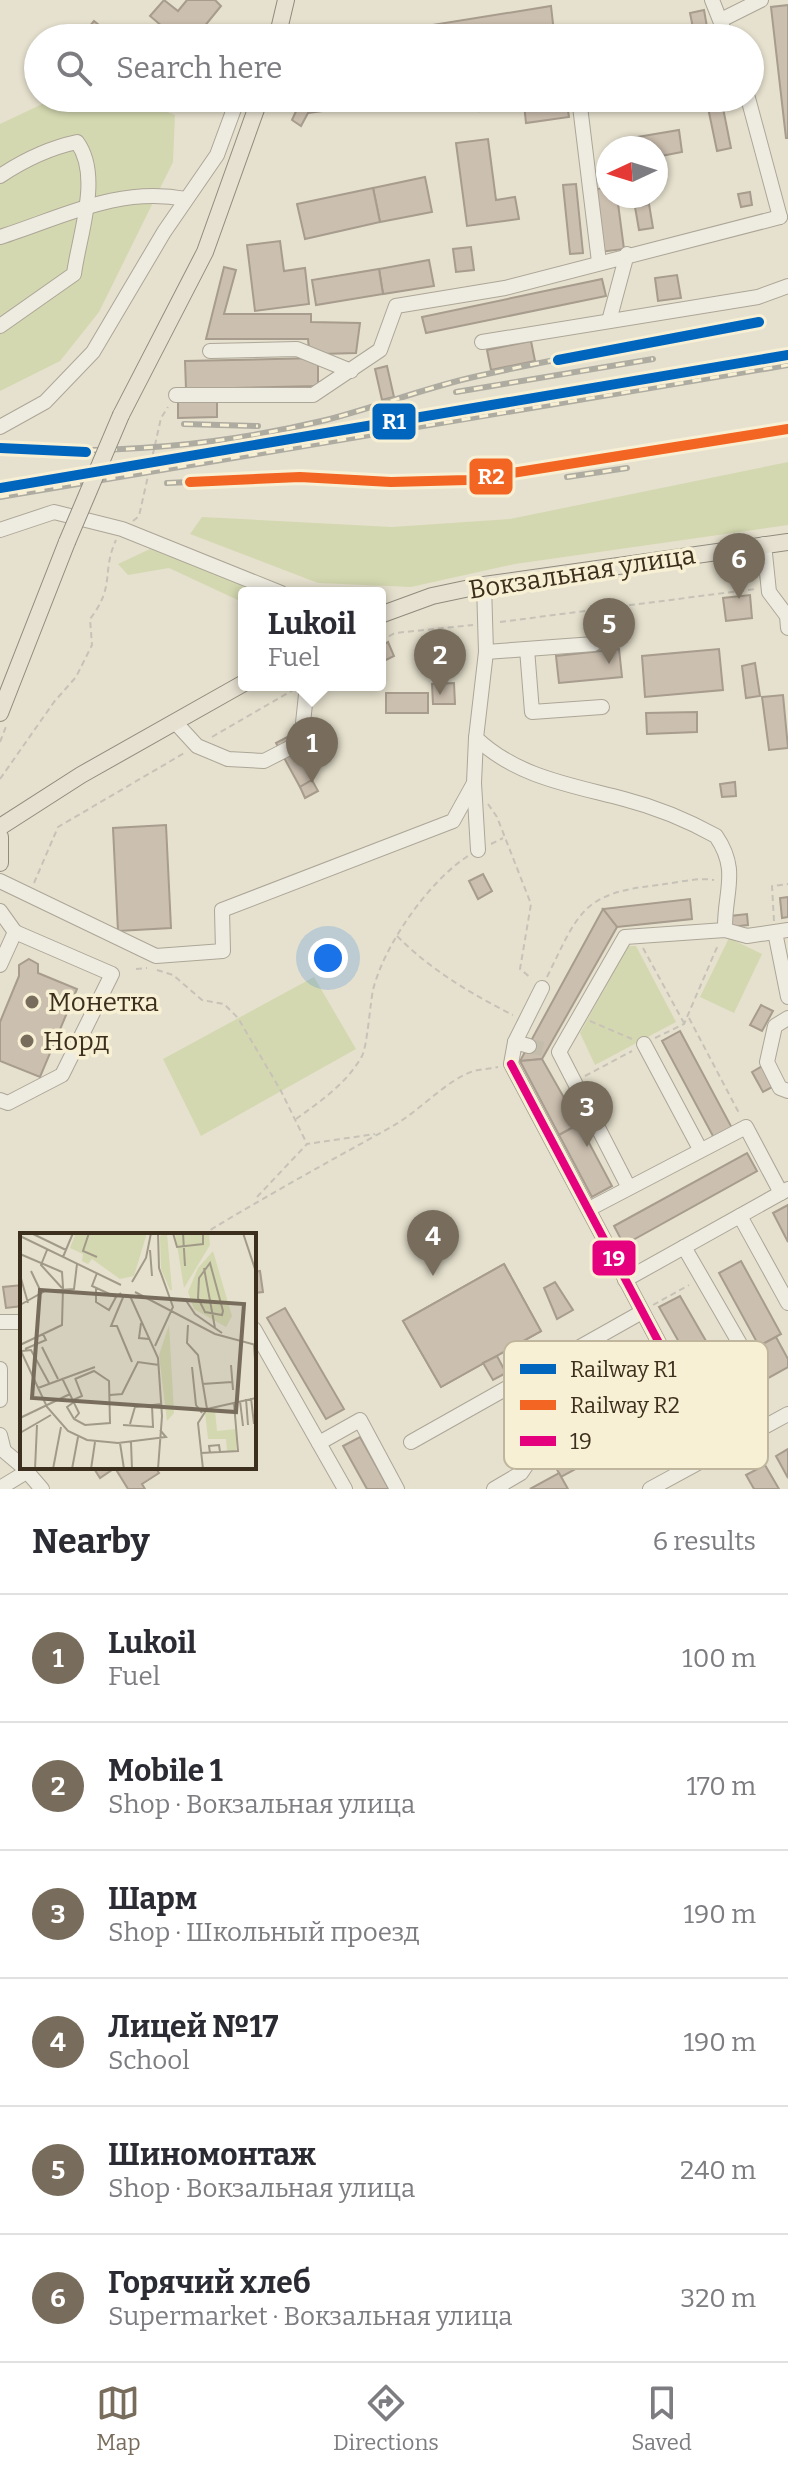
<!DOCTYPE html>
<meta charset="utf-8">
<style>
body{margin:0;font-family:Bitter,serif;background:#f7f7f7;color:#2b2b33}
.compass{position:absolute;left:596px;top:136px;width:72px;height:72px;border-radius:50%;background:#fff;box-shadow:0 2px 6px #0004;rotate:266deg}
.you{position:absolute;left:328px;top:958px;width:28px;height:28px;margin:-20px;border:6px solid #fff;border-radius:50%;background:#1a73e8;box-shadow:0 0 0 12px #1a73e833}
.badge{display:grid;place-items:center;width:52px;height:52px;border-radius:50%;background:#786d5c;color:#fff;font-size:26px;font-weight:700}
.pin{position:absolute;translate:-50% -66px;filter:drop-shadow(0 2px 4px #0008)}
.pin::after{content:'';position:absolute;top:42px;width:28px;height:24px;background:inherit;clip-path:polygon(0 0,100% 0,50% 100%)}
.popup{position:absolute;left:238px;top:587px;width:148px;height:104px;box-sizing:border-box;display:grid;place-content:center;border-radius:8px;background:#fff;filter:drop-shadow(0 2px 6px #0005);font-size:26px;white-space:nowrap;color:#7c7c81}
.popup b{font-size:30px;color:#2b2b33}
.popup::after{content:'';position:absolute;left:50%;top:100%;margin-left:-16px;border:16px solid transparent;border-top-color:#fff}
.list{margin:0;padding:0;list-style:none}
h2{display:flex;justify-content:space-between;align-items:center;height:104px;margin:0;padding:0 32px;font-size:34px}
h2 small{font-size:26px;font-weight:400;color:#7c7c81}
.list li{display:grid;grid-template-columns:52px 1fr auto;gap:24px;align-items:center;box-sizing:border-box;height:128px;padding:0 32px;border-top:2px solid #e1e1e2}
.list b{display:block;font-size:30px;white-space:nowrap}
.list p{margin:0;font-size:26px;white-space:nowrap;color:#7c7c81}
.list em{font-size:26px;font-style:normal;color:#7c7c81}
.icon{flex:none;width:44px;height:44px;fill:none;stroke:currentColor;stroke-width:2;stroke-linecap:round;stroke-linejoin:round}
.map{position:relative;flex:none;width:788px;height:1489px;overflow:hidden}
.search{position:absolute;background:#fff;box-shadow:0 2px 6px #0004;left:24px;right:24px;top:24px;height:88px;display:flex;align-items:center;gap:20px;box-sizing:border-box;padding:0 28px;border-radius:44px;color:#7c7c81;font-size:30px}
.sheet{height:872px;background:#fff}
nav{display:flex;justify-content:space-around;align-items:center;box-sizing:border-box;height:112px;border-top:2px solid #e1e1e2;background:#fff;font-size:22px;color:#7c7c81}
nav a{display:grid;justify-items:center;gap:4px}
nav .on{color:#786d5c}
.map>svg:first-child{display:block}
.green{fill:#d4d8b0}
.building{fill:#cbbfaf;stroke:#a79c8d;stroke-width:2;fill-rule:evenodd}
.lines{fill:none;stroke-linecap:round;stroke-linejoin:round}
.minor-tunnel{stroke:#c4bdab;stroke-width:14;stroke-dasharray:14 7;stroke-linecap:butt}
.minor-casing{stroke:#aca697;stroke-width:16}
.major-casing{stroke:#918b7e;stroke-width:18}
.path{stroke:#c7c2b7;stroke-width:2;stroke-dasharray:6 4;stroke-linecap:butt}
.minor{stroke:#eeebe0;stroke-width:14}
.major{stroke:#e6e1d1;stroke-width:16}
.rail-casing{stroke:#aeaba1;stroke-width:6}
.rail{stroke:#f8f0d4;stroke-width:3;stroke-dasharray:9;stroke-linecap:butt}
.major-bridge-casing{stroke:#918b7e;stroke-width:18;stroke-linecap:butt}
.major-bridge{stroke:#e6e1d1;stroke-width:16}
.bus-1-casing{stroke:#f8f0d4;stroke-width:14}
.bus-1{stroke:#e5007d;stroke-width:8}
.rail-1-casing{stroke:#f8f0d4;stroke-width:16}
.rail-2-casing{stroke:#f8f0d4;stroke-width:16}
.rail-1{stroke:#0065bd;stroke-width:10}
.rail-2{stroke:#f26522;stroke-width:10}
.poi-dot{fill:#786d5c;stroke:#f8f0d4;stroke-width:3}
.labels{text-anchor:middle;stroke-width:7;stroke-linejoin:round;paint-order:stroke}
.street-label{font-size:26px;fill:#3c2f1e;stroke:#f8f0d4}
.poi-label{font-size:26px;fill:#3c2f1e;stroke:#f8f0d4;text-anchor:start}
.inset-road{fill:none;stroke:#a29a88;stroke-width:2}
.view{fill:#786d5c;fill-opacity:0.15;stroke:#786d5c;stroke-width:4}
.inset-edge{fill:none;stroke:#3c2f1e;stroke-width:4}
.key{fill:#f8f0d4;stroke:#c0b69d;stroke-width:2}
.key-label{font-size:22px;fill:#3c2f1e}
.line-badge{stroke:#f8f0d4;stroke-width:3}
.badge-label{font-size:22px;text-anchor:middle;font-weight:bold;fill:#fff}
</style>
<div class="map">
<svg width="788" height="1489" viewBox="0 0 788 1489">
<rect width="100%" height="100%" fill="#e6e1ce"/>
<g class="green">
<polygon points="55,98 131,98 175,115 173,162 99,312 60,361 0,391 0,124"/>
<polygon points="788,462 788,525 515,564 411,587 318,583 190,534 202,517 392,527 510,519"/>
<polygon points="150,549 258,590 244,593 242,602 169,568 128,575 118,564"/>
<polygon points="729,938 762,954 734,1013 700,997"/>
<polygon points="628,946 636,946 676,1022 595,1065 580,1033"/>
<polygon points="314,977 356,1049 201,1136 163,1059"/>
</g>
<g class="building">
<polygon points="164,0 178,11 187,0 215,0 221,6 195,38 176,38 150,16"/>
<polygon points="788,5 788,138 786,138 771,7"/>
<polygon points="551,6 554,33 513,38 352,38"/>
<polygon points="704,10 709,38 695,38 690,13"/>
<polygon points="94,21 115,38 80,38"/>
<polygon points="302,98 418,98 308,113 301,126 292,120"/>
<polygon points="477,98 566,98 569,117 526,123 524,104 479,111"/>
<polygon points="706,98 721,98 731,148 717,151"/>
<polygon points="679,130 682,152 656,157 656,148 626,148 625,139"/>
<polygon points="488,139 496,200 515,197 519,219 467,226 456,143"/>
<polygon points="425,177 432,212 380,222 373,188"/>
<polygon points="576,184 583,253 570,254 563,185"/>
<polygon points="608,187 608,196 617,196 624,249 600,252 592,190"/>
<polygon points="373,188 380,222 305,239 297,204"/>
<polygon points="750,192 752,205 741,207 738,194"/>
<polygon points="649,204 653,228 639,230 635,207"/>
<polygon points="280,241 284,271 305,268 309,304 255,311 247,245"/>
<polygon points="471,247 474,270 456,272 453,249"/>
<polygon points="429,260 434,286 383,294 379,269"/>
<polygon points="224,267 236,270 224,314 311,314 311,322 360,323 356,353 321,354 309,349 308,339 206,339"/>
<polygon points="379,269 383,294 316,305 312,280"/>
<polygon points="677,275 681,298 658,301 655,278"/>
<polygon points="602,279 606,296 426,333 422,317"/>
<polygon points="531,341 535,361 491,370 487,350"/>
<polygon points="318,358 318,386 186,389 185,361"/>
<polygon points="387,366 394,397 382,400 375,369"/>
<polygon points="178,401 217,401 217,417 178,418"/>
<polygon points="750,595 752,618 726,621 723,598"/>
<polygon points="388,642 394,656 380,663 380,647"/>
<polygon points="619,649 622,677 559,683 556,656"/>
<polygon points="719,649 723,690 645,697 642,656"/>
<polygon points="755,663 760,696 746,698 742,666"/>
<polygon points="454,683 455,704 433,704 432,684"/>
<rect x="386" y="693" width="42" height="20"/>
<polygon points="783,695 788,748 769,750 762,697"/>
<polygon points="697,712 697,732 647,734 646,713"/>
<polygon points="289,736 312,780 300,787 276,743"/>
<polygon points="312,780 318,791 305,798 300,787"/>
<polygon points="735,782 736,796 722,797 720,784"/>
<polygon points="166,825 171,928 118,931 113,828"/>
<polygon points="483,874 492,891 478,899 469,881"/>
<polygon points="788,897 788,917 782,918 780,898"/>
<polygon points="690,899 692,919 617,927 603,909"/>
<polygon points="603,909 617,927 542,1059 520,1061"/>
<polygon points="747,914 748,925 731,927 730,916"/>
<polygon points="29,959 38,964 38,973 77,989 40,1077 0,1061 0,1022 19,976 19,965"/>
<polygon points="761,1005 773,1011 762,1031 750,1025"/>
<polygon points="680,1031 732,1128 714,1138 662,1041"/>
<polygon points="542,1059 579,1124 559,1135 520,1061"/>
<polygon points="764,1065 776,1085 763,1092 752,1072"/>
<polygon points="579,1124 612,1186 592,1197 559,1135"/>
<polygon points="747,1153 757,1171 624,1245 614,1226"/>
<polygon points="788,1205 788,1242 773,1213"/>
<polygon points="741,1261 781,1334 759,1346 719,1273"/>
<path d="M504 1264 541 1331 441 1387 403 1321ZM492 1290 509 1319 465 1345 449 1315Z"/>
<polygon points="504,1264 541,1331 441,1387 403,1321"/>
<polygon points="260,1271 263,1292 254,1293 254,1272"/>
<polygon points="555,1282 573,1310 557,1319 544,1288"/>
<polygon points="22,1285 22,1306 6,1308 3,1287"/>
<polygon points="680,1296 721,1367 700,1379 659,1307"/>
<polygon points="285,1308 344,1409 326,1419 267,1318"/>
<polygon points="776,1337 788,1359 788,1367 745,1391 729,1362"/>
<polygon points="497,1356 506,1373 493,1380 483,1363"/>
<polygon points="664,1394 675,1415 561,1477 550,1457"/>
<polygon points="360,1437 389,1489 367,1489 343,1446"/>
<polygon points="788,1449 788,1478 776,1456"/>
<polygon points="765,1465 779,1489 754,1489 746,1475"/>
<polygon points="93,1467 155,1467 159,1473 142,1484 145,1489 128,1489 115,1468 100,1478"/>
<polygon points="559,1473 568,1489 530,1489"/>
</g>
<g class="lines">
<polyline class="minor-tunnel" points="529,1046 548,1050"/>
<defs>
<g id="minor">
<polyline points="712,0 727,38"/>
<polyline points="721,20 761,0"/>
<polyline points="630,38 632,38"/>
<polyline points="579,98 599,262"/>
<polyline points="748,98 780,217"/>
<path d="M0 176C24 160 49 148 77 142 102 176 79 235 74 274L0 326"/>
<path d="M0 237C63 217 118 186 186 199"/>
<polyline points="609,321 627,254"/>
<polyline points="482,342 758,297 788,286"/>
<polyline points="210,351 297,349 351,371"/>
<polyline points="176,395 313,395 380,350 396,306 505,288 780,217"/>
<polyline points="0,427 45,402 93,352 164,232 217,155 238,98"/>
<polyline points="0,530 54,512 122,529 281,593"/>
<polyline points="764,544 769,592 787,616 788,628"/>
<path d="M484 585 486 652 476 738C517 777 571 785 624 799 655 807 687 820 716 836 740 871 724 892 725 930"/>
<polyline points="527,649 532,712 602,707"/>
<polyline points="486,652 594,644"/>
<polyline points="175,722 197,746 228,759 264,761 301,742 307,685"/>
<polyline points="476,738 474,783 478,850"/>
<polyline points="0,881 156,956 223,951 222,910 453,821 474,783"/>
<polyline points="0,911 15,932 0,965"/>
<polyline points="775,932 788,997"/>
<polyline points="788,1018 775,1026 767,1062 780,1088 788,1091"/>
<polyline points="515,1042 542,988"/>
<polyline points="644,1044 700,1149"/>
<polyline points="529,1046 515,1042 511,1064 717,1452"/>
<polyline points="0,1100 8,1103 62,1075 112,974 15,932"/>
<polyline points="628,1186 559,1052 625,937 725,930 747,936 788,930"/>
<polyline points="589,1209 746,1127 781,1193"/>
<polyline points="740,1216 788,1303"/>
<polyline points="684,1247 740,1344"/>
<polyline points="625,1280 788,1189"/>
<polyline points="0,1322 22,1322"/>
<polyline points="254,1329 345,1489"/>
<polyline points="0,1369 0,1400"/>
<polyline points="0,1435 4,1451 22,1466"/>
<polyline points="411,1442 642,1312"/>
<polyline points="319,1443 360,1420 397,1489"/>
<polyline points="23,1467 42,1489"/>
<polyline points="0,1488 28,1471"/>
<polyline points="494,1489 521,1473 540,1445 673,1371"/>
<polyline points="650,1489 788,1414"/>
</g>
<g id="major">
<polyline points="277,38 286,0"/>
<polyline points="121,415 205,252 260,98"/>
<polyline points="380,615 432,596 484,585 788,542"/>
<polyline points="0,713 67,542"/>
<polyline points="0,827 81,775 244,683"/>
<polyline points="0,837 0,863"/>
</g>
</defs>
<use href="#minor" class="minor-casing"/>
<use href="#major" class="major-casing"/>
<g class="path">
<polyline points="133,521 139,516 161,418 168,407"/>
<polyline points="500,622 755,589"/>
<polyline points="380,641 395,633 473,625"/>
<polyline points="212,737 293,690"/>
<polyline points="0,742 7,724"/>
<path d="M0 779 54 702 76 677 92 645 90 619C116 585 101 573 116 540"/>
<polyline points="488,804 497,817 531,904 520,969 531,978"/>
<polyline points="491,844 503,838"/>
<polyline points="34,883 58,827 186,752"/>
<polyline points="774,921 772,886 788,884"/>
<path d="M397 936C431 970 471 994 513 1015"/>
<polyline points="643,948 684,1023"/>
<polyline points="136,969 147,968"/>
<polyline points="157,970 173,975 202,1000 224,1004 238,1018 281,1091 307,1144"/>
<path d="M547 977C579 912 582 893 658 885 676 883 697 877 714 880"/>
<polyline points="689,1018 740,1115"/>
<polyline points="590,1021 632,1039"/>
<polyline points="655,1038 684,1024 718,945"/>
<polyline points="585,1076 632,1051"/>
<path d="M296 1119C321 1101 347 1083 362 1056 367 1047 370 1005 373 990 384 945 429 881 468 856"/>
<polyline points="257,1197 307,1144 375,1134"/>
<path d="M202 1235C264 1197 328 1162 393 1126 418 1112 449 1078 474 1071 482 1069 490 1069 498 1067"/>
<polyline points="653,1305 689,1285"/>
<polyline points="702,1394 747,1404 754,1417"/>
</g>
<use href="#minor" class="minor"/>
<use href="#major" class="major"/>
<defs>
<g id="rail">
<polyline points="456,392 653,359"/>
<polyline points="184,424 258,426"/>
<path d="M0 448C110 455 218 446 326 420 377 407 427 387 478 376 571 355 665 340 759 322"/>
<polyline points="567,477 627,468"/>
<polyline points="167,483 300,477 391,482 468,480 788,429"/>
<polyline points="0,497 788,365"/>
</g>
</defs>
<use href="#rail" class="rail-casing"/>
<use href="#rail" class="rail"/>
<defs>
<polyline id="major-bridge" points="67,542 121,415"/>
</defs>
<use href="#major-bridge" class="major-bridge-casing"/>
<use href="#major-bridge" class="major-bridge"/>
<defs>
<polyline id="bus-1" points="511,1064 717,1452"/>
</defs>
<use href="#bus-1" class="bus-1-casing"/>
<use href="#bus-1" class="bus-1"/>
<defs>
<g id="rail-1">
<polyline points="558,360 759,322"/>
<polyline points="0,448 86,452"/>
<polyline points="0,488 788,355"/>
</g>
<polyline id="rail-2" points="190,482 300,477 391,482 468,480 788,429"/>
</defs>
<use href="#rail-1" class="rail-1-casing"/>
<use href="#rail-2" class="rail-2-casing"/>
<use href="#rail-1" class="rail-1"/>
<use href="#rail-2" class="rail-2"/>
</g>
<g class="poi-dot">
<circle cx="32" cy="1002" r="8"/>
<circle cx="27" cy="1041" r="8"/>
</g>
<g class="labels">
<g class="street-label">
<text transform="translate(582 572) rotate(-9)" y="9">Вокзальная улица</text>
</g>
<g class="poi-label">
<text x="48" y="1011">Монетка</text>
<text x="43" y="1050">Норд</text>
</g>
</g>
<g transform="translate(20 1233)">
<rect width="236" height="236" fill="#e6e1ce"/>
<path d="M56 0H127L114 43 100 46 72 26 68 31 62 28 63 21 50 15ZM147 0 152 57H150L141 36 140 3ZM155 0H189L190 12 164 55ZM193 18 212 83 206 94 174 76 168 59 178 35ZM149 92 154 180 147 188 139 122ZM195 178 197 198 216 196V217L207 218 206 206H188L185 179Z" fill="#d4d8b0"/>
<path class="inset-road" d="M11 0 46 17M69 0 63 18 77 24M153 0 157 14 183 11V0M163 0 165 33M223 0 236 39M0 3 101 52M27 17 21 32 42 55M130 17 132 43M0 21 42 39 43 54 42 92 0 112M43 24 53 0M190 30 203 78 202 82 185 79 178 65 179 45ZM184 35 195 95M11 38 22 61M77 40 72 53 96 64 101 60M0 42 8 70M112 49 126 25 131 0M76 55V69L89 77 96 64M115 59 195 101 236 112M104 62 91 93H97L112 129M110 63 138 125 142 183 138 236M165 66 175 81 202 100M0 72 25 58 54 56 57 31M121 90 119 105 129 106M168 92 167 110 178 122 187 176M234 112 236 140M135 113 153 74 139 35 138 0M22 114 38 146M0 116 27 174 48 198 67 207 98 210 146 204 140 197M5 116 26 107 23 101M2 118 11 117 29 150M211 132 213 157M172 134 176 172 182 180M42 145 59 180 55 185M182 151 212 149M18 155 75 134M90 162 102 161 118 129 139 132M231 165 234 191M226 166 228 192M53 167 62 163 55 145M220 168 223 193M54 169 47 174 54 186 65 192 90 190 89 148 74 138 55 146M187 176 236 165M0 185 50 161M110 191 115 174 142 171M103 192 133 194 132 173M0 200 31 182M111 209 112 236M100 210 104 236M181 220 218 218 214 170M190 220 189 213 199 212 200 219M15 236 17 192M33 236 41 194M52 236 58 204M71 236 75 209M183 236 178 190 187 176"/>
<path class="view" d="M20 57 224 71 216 179 12 165Z"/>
<rect width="236" height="236" class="inset-edge"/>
</g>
<rect x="504" y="1341" width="264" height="128" rx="12" class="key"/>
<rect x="520" y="1364" width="36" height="10" fill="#0065bd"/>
<rect x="520" y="1400" width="36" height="10" fill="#f26522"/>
<rect x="520" y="1436" width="36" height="10" fill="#e5007d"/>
<g class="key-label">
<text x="570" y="1377">Railway R1</text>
<text x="570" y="1413">Railway R2</text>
<text x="570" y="1449">19</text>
</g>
<g class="line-badge">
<rect x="371" y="402" width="46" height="39" rx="8" fill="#0065bd"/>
<rect x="468" y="457" width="46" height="39" rx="8" fill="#f26522"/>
<rect x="591" y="1239" width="46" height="38" rx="8" fill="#e5007d"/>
</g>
<g class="badge-label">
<text x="394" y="429">R1</text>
<text x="491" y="484">R2</text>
<text x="614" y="1266">19</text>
</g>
</svg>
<svg class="compass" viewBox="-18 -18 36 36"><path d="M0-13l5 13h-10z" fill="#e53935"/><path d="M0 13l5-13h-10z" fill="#7c7c81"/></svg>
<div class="you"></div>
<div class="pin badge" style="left:312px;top:783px">1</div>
<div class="popup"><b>Lukoil</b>Fuel</div>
<div class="pin badge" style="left:440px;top:695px">2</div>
<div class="pin badge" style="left:587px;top:1147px">3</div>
<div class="pin badge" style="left:433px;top:1276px">4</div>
<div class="pin badge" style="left:609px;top:664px">5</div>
<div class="pin badge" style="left:739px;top:599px">6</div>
<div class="search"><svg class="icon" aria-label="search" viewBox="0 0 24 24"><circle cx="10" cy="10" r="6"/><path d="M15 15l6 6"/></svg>Search here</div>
</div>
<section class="sheet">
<h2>Nearby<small>6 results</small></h2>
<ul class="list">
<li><span class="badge">1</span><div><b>Lukoil</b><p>Fuel</p></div><em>100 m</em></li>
<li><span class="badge">2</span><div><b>Mobile 1</b><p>Shop · Вокзальная улица</p></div><em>170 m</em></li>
<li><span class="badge">3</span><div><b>Шарм</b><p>Shop · Школьный проезд</p></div><em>190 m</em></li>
<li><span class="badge">4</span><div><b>Лицей №17</b><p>School</p></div><em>190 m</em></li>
<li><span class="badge">5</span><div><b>Шиномонтаж</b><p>Shop · Вокзальная улица</p></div><em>240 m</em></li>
<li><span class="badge">6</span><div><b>Горячий хлеб</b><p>Supermarket · Вокзальная улица</p></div><em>320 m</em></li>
</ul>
</section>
<nav>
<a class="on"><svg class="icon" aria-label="map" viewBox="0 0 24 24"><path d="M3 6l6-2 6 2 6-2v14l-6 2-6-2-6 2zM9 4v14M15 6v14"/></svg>Map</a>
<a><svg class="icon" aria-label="directions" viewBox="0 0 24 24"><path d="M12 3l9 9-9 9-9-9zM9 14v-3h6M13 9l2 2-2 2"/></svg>Directions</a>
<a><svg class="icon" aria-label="saved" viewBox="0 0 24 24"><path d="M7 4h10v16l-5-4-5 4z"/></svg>Saved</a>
</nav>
